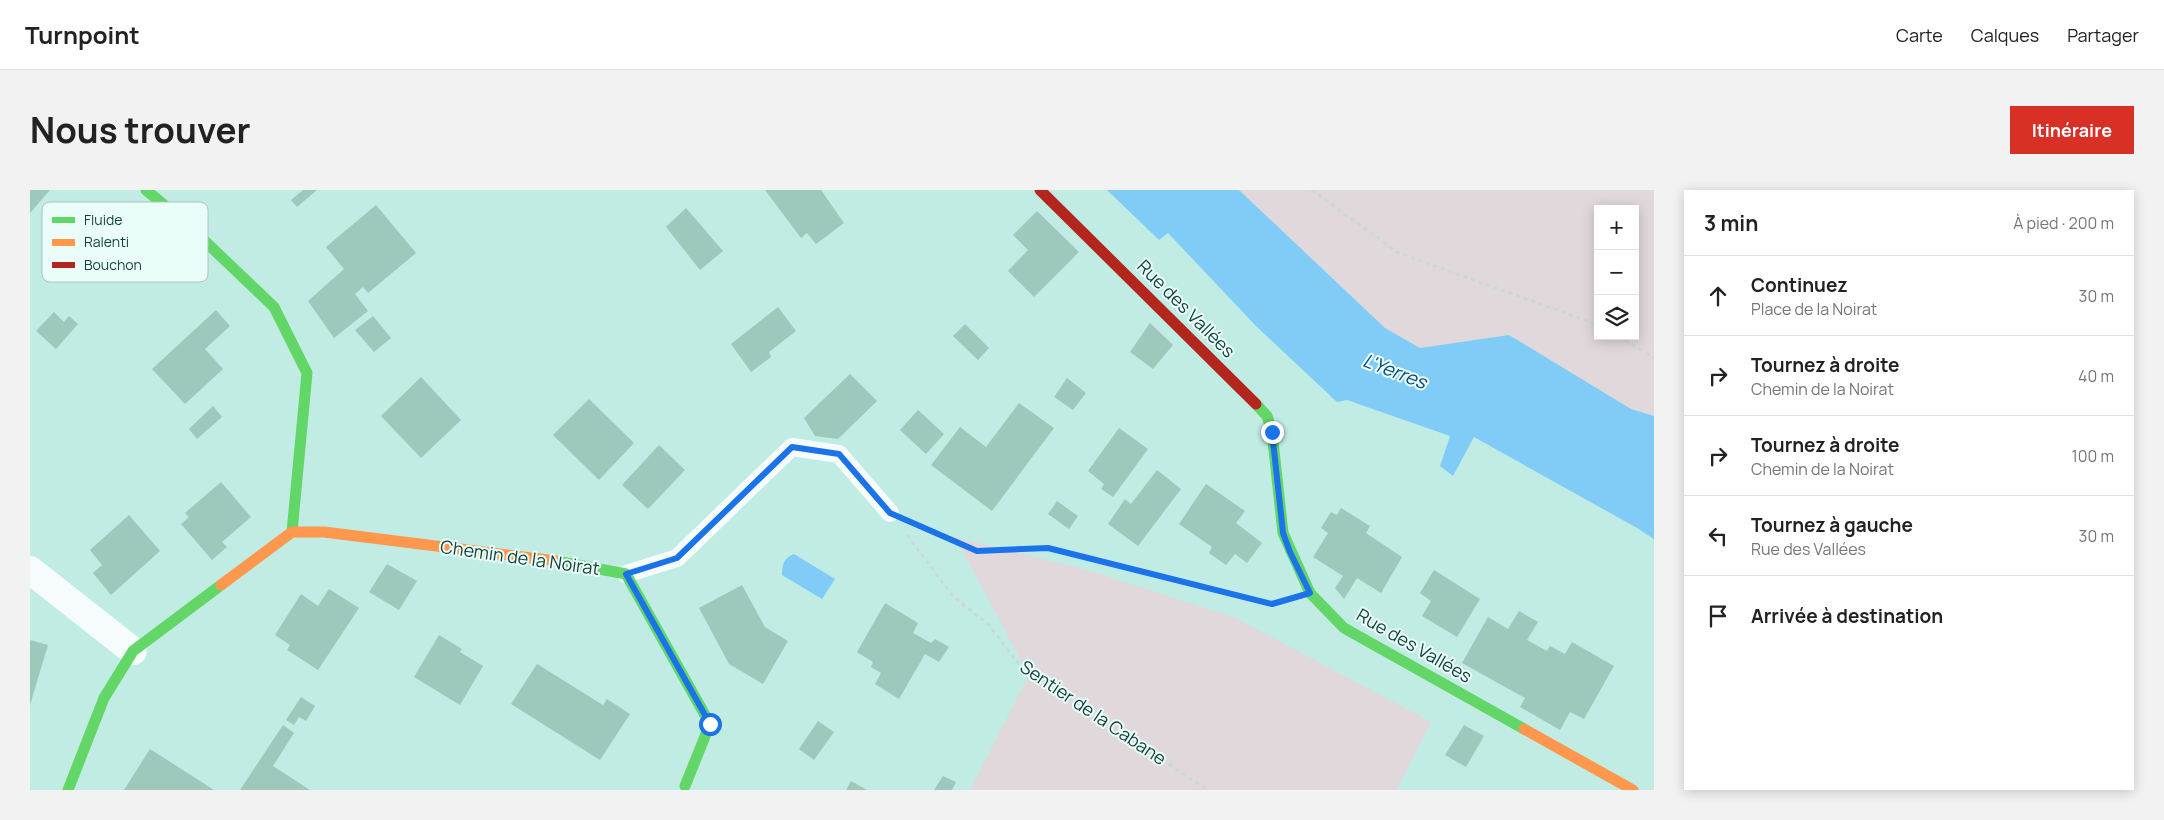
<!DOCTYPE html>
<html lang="fr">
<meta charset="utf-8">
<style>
body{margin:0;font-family:Manrope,sans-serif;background:#f2f2f2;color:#222}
.controls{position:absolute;right:15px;top:15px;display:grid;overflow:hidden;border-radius:0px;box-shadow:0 2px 12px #0003}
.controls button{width:45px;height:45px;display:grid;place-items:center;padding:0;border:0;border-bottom:1px solid #e0e0e0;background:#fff;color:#222;font:25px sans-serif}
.stop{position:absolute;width:15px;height:15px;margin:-11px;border:4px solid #1a73e8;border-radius:50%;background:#fff}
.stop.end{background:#1a73e8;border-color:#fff;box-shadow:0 1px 5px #0008}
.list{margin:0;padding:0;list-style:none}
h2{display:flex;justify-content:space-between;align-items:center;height:65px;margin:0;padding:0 20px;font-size:21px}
h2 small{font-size:16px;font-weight:400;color:#767676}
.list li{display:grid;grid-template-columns:32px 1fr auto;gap:15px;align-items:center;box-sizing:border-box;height:80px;padding:0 20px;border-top:1px solid #e0e0e0}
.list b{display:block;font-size:19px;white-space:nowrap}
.list p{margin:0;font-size:16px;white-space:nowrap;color:#767676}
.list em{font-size:16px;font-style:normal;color:#767676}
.icon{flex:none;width:28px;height:28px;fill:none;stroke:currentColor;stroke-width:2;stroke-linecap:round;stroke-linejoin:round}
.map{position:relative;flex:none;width:1624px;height:600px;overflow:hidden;border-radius:0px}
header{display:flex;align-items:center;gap:30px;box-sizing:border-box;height:70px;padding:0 25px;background:#fff;border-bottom:1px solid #e0e0e0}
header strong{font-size:24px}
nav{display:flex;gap:28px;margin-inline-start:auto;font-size:18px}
.intro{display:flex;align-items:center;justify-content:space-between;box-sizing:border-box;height:120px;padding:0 30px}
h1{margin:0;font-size:35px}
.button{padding:12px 22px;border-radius:0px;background:#d93025;color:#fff;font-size:18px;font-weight:700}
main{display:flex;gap:30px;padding:0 30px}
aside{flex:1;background:#fff;border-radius:0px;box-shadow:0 2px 12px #0003}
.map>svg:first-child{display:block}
.green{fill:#e0d8db;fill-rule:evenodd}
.water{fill:#80ccf6}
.building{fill:#9ec8bb}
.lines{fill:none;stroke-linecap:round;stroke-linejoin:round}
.path{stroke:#cbd9d6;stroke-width:3;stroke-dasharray:4 4;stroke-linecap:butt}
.lane{stroke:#f6fcfb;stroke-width:18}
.street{stroke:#f6fcfb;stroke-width:28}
.fast{stroke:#63d668;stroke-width:11}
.slow{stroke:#ff974d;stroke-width:11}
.jam{stroke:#b3261e;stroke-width:11}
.route{stroke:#1a73e8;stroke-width:6}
.labels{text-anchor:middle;stroke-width:4;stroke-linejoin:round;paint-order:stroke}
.street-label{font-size:18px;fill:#123f38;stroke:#ebfdf9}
.water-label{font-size:19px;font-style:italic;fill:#074f78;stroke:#ebfdf9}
.key{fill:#ebfdf9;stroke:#aac4bf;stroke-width:1}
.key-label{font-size:14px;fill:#123f38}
</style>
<header>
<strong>Turnpoint</strong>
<nav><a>Carte</a><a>Calques</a><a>Partager</a></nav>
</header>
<div class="intro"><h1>Nous trouver</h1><a class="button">Itinéraire</a></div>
<main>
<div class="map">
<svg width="1624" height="600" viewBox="0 0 1624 600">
<rect width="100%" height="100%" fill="#c0ece4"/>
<g class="green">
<path d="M1209 0H1624V226L1601 219 1479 145 1390 158 1355 138ZM1568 19H1605V146H1568Z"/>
<polygon points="925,347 1054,379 1206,428 1401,532 1367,600 940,600 999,485"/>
</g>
<g class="water">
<polygon points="1077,0 1209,0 1355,138 1390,158 1479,145 1601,219 1624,226 1624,349 1607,338 1444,247 1423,286 1410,276 1420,246 1317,210 1307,212 1226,136 1138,43 1129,50"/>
<path d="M764 364 805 389 792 409 752 385C752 374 754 368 764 364Z"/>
</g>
<g class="building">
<polygon points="0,0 20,0 0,23"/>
<polygon points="273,0 287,0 267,17 261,10"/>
<polygon points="735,0 791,0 814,33 786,54 777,43 771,48"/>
<polygon points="346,15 386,63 338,103 333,97 325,104 338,121 304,148 278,111 314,79 296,57"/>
<polygon points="656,18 693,61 670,80 636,37"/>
<polygon points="1007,21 1049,62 1004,107 978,81 998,60 983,45"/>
<polygon points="748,117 766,141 739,162 741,167 721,182 701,154"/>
<polygon points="186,120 200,136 175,159 193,179 155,214 122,179"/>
<polygon points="24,122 34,132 39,126 48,134 26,159 6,141"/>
<polygon points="343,126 361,148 344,162 325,140"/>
<polygon points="1120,133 1143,155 1123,179 1100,162"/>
<polygon points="935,134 959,158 948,170 923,146"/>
<polygon points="820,184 847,211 808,249 785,246 774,228"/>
<polygon points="391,187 431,230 391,268 351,226"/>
<polygon points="1037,188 1056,203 1043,220 1024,207"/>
<polygon points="559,209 604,253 569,290 523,245"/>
<polygon points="989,213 1024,238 962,321 901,275 930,237 956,257"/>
<polygon points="183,216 192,227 167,249 159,239"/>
<polygon points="888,220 914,244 896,264 870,240"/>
<polygon points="1089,238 1118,259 1083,307 1071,299 1074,294 1058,281"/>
<polygon points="629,255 655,280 618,319 592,295"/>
<polygon points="1127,280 1151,299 1108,356 1078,334 1095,309 1101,314"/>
<polygon points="191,292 221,327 192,352 197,357 182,370 151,334 159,327 155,323"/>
<polygon points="1176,294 1215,321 1206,333 1232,353 1217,373 1205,364 1196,375 1179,363 1182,357 1149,334"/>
<polygon points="1027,311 1048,326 1039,339 1018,324"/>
<polygon points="1311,318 1340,336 1336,343 1372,367 1351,403 1327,388 1314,409 1305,398 1313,386 1283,367 1298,343 1291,338 1301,322 1307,325"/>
<polygon points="99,325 130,361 81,405 63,383 72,375 60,360"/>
<polygon points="357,374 387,391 369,420 339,402"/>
<polygon points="1404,380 1450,409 1427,447 1392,426 1401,411 1390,403"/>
<polygon points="712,395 735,437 758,451 733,494 699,474 669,418"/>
<polygon points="299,399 329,418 288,480 257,460 260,455 245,445 271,404 288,416"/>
<polygon points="855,413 888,433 883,443 901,453 905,449 919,457 909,472 895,464 869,509 845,494 851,483 841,477 843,472 827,462"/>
<polygon points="1489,421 1508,432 1497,450 1517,461 1520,456 1535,464 1542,452 1584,476 1554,529 1540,522 1530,540 1490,517 1495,508 1432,473 1458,427 1478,439"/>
<polygon points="409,445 432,459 430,462 453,476 430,515 384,487"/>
<polygon points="0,450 18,455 0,515"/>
<polygon points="507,474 573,515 577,509 600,524 570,570 481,514"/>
<polygon points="271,507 285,516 276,531 269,527 264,535 256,530"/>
<polygon points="788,531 804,542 784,570 769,559"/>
<polygon points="253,535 264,543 243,576 280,600 210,600"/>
<polygon points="1434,535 1454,546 1436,577 1415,565"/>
<polygon points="120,559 184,600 94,600"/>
<polygon points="913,586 926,592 922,600 904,600"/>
<polygon points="821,591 837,600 816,600"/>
</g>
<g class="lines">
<g class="path">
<polyline points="1282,0 1367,62 1568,135"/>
<polyline points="1588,146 1624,168"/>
<polyline points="886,334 947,361 1018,358 1242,414 1247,412"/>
<polyline points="877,345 922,405 960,436 986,471 1031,504 1178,600"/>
</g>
<polyline class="lane" points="596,384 647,368 762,257 809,264 860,323"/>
<polyline class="street" points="0,380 103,461"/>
<g class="fast">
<polyline points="116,0 157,34 244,117 277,183 262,342"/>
<polyline points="1226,214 1237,226 1242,242 1253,343 1280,403 1314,438 1494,539"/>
<polyline points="526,371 596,384 680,534 655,596"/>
<polyline points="38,600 74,508 103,461 191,395"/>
</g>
<g class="slow">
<polyline points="191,395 262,342 294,342 526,371"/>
<polyline points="1494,539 1603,600"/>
</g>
<polyline class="jam" points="1010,0 1226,214"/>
</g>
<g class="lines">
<polyline class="route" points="680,534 596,384 647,368 762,257 809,264 860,323 947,361 1018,358 1242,414 1280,403 1260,362 1253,343 1242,242"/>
</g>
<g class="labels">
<g class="street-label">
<text transform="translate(1156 119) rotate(45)" y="6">Rue des Vallées</text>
<text transform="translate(490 368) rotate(8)" y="6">Chemin de la Noirat</text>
<text transform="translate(1384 456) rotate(30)" y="6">Rue des Vallées</text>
<text transform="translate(1063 523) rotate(34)" y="6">Sentier de la Cabane</text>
</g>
<g class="water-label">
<text transform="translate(1365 181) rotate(21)" y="7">L'Yerres</text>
</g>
</g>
<rect x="12" y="12" width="166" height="80" rx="8" class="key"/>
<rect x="22" y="27" width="23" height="6" fill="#63d668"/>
<rect x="22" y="49" width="23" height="7" fill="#ff974d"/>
<rect x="22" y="72" width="23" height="6" fill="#b3261e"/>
<g class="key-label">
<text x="54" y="35">Fluide</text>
<text x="54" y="57">Ralenti</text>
<text x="54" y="80">Bouchon</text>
</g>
</svg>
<div class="controls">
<button>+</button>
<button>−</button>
<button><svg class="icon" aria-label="layers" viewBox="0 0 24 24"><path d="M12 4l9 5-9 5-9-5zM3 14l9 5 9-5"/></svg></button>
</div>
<div class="stop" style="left:680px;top:534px"></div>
<div class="stop end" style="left:1242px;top:242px"></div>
</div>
<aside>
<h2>3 min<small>À pied · 200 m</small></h2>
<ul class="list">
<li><svg class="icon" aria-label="ahead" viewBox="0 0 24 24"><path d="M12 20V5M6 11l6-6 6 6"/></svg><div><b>Continuez</b><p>Place de la Noirat</p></div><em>30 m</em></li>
<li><svg class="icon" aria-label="right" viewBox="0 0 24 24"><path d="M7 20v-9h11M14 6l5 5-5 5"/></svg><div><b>Tournez à droite</b><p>Chemin de la Noirat</p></div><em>40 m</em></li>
<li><svg class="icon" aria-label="right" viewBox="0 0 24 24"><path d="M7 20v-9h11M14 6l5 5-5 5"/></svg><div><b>Tournez à droite</b><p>Chemin de la Noirat</p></div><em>100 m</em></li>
<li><svg class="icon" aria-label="left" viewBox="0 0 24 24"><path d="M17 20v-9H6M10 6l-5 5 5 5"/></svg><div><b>Tournez à gauche</b><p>Rue des Vallées</p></div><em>30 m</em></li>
<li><svg class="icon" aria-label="arrive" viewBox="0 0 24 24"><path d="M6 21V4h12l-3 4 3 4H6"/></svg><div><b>Arrivée à destination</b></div></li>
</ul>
</aside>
</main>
